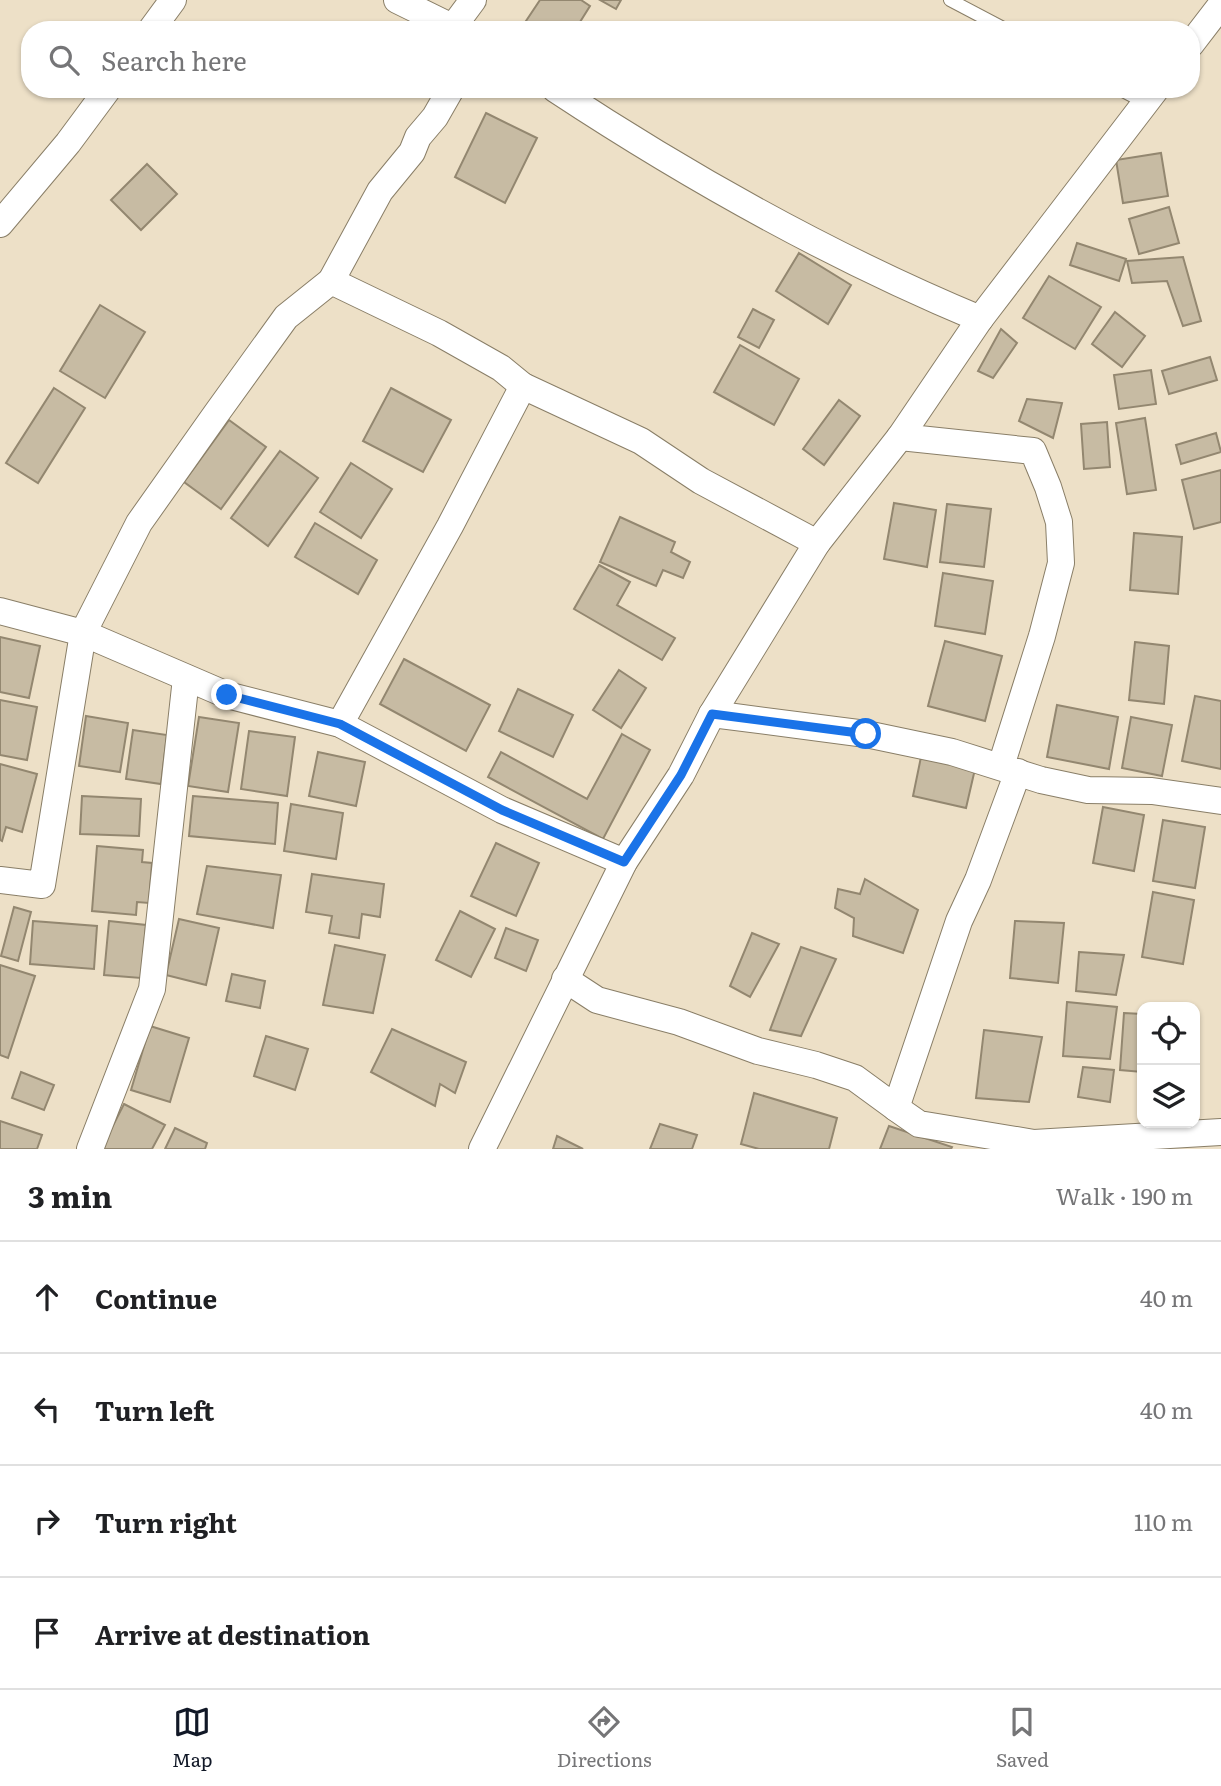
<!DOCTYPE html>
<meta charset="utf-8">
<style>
body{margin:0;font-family:Literata,serif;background:#f6f6f6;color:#202124}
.controls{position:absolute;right:21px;bottom:21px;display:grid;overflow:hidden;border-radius:14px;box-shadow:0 2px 5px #0004}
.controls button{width:63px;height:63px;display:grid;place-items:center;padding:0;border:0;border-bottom:2px solid #e0e0e0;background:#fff;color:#202124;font:35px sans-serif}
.stop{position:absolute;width:21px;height:21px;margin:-16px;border:5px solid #1a73e8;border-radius:50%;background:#fff}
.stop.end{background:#1a73e8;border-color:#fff;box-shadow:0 2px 7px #0008}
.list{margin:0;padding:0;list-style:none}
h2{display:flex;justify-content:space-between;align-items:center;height:91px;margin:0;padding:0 28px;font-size:30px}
h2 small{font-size:23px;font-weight:400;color:#757577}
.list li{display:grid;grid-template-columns:46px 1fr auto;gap:21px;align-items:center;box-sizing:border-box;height:112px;padding:0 28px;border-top:2px solid #e0e0e0}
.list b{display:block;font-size:26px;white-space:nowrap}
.list em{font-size:23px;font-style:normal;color:#757577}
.icon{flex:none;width:38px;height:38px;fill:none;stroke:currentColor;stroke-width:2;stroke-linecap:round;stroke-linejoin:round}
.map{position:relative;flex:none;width:1221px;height:1149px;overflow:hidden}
.search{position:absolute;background:#fff;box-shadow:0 2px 5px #0004;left:21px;right:21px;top:21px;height:77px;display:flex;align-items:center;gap:18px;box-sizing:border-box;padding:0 24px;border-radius:28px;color:#757577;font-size:26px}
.sheet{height:539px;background:#fff}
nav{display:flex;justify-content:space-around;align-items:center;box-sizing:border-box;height:98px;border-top:2px solid #e0e0e0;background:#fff;font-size:19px;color:#757577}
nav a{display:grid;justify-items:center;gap:4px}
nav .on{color:#111827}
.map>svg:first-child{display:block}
.building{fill:#c7bba3;stroke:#938770;stroke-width:2}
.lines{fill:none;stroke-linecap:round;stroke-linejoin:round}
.service-casing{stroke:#897e67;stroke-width:14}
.minor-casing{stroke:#897e67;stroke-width:28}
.service{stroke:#fff;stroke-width:12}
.minor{stroke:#fff;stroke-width:26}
.route{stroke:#1a73e8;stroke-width:9}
</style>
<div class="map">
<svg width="1221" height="1149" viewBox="0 0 1221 1149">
<rect width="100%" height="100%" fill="#ede0c7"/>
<g class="building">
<polygon points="540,0 581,0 590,6 575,30 520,30"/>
<polygon points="600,0 621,0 616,9"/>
<polygon points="486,113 537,138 505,203 455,177"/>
<polygon points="1161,153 1168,196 1123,203 1116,160"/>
<polygon points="147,164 177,194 141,230 111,200"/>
<polygon points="1169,207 1179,243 1139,254 1129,219"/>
<polygon points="1077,243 1126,259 1119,281 1070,265"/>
<polygon points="799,253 851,285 828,324 776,291"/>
<polygon points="1183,257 1201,321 1183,326 1167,281 1132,283 1127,261"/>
<polygon points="1049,276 1101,307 1075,349 1023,318"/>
<polygon points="100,305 145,332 105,398 60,371"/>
<polygon points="753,309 774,320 759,348 738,337"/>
<polygon points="1115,312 1145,336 1122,367 1092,344"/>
<polygon points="1001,329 1017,343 993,378 978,371"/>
<polygon points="740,345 799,379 774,425 714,392"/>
<polygon points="1210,357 1217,380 1169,394 1162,371"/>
<polygon points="1151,370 1156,404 1119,409 1114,375"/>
<polygon points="54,388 85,408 38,483 6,463"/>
<polygon points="391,388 451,420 423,472 363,441"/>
<polygon points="1027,399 1062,403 1053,438 1019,421"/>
<polygon points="839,400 860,416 824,465 803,449"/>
<polygon points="1145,418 1156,490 1127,494 1116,423"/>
<polygon points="229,420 266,447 221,509 184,482"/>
<polygon points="1107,422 1110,467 1084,469 1081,424"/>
<polygon points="1216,433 1221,452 1181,464 1176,445"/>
<polygon points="280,451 318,478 268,546 231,518"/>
<polygon points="351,463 392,489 361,538 320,512"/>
<polygon points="1221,470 1221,522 1194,529 1182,480"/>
<polygon points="894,503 936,510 927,567 884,559"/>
<polygon points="947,504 991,509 984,567 940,562"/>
<polygon points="620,517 675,542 671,552 690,562 683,578 663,570 656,586 600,562"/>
<polygon points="315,523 377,560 358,594 295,557"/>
<polygon points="1134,533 1182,537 1178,594 1130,590"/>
<polygon points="599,565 630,582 617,605 675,638 662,660 574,609"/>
<polygon points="943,573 993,581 985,634 935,626"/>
<polygon points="0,637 40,646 29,698 0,692"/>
<polygon points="945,641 1002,656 985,721 928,706"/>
<polygon points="1135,642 1169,646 1164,704 1129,700"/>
<polygon points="404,659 490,705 466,751 380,704"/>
<polygon points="619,670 646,688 621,728 593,710"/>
<polygon points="518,689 573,715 553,757 499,731"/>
<polygon points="1195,696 1221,701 1221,769 1182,761"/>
<polygon points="0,700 37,707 27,760 0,755"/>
<polygon points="1057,705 1118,717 1109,769 1047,757"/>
<polygon points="86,716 128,723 120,772 79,766"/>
<polygon points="199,717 239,723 228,792 188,786"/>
<polygon points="1131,717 1172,725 1162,776 1122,768"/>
<polygon points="133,730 167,735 161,784 126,779"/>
<polygon points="249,731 295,737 287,796 241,789"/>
<polygon points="622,734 650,750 603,839 488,777 501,752 587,799"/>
<polygon points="318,752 365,762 356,806 309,796"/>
<polygon points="921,757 975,769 966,808 913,796"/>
<polygon points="0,764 37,774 22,832 6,827 2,841 0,840"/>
<polygon points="82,796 141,799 139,836 80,834"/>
<polygon points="193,796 278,803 275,844 189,836"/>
<polygon points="291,804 343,813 336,859 284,851"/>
<polygon points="1103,807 1144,815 1134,871 1093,863"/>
<polygon points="1163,820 1205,827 1195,888 1153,881"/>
<polygon points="496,843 539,863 516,916 471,896"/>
<polygon points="97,846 143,850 142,862 152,863 149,903 137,902 136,915 92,911"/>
<polygon points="207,866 281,875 273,928 197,914"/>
<polygon points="312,874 384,884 380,917 362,914 359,938 329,933 332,916 306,912"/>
<polygon points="865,879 918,910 903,953 853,936 854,918 835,908 838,889 860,894"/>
<polygon points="1153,892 1194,900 1183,964 1142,957"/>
<polygon points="14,907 31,912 18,961 1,956"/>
<polygon points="460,911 495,929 471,977 436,960"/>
<polygon points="179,919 219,928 206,985 166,975"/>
<polygon points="33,921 97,926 94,969 30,964"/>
<polygon points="109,921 146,925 141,978 104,975"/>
<polygon points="1015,921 1064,923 1058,983 1010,978"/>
<polygon points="506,928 538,940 526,971 495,958"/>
<polygon points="752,933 779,944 750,997 730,986"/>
<polygon points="335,945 385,955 373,1013 323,1005"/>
<polygon points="801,947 836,959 801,1036 770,1030"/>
<polygon points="1079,952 1124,955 1116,995 1076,991"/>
<polygon points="0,965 35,976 8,1058 0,1055"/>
<polygon points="232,974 265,981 260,1008 226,1001"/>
<polygon points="1067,1002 1117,1007 1110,1059 1063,1056"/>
<polygon points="1124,1013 1142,1014 1142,1072 1120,1070"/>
<polygon points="150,1026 189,1038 170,1102 131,1090"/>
<polygon points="392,1029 466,1062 455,1093 440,1084 435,1106 371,1072"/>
<polygon points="984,1030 1042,1037 1029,1102 976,1098"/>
<polygon points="266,1036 308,1049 295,1090 254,1076"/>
<polygon points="1083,1067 1114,1070 1110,1102 1078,1097"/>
<polygon points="21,1072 54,1085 44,1110 12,1098"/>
<polygon points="754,1093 837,1118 829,1149 759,1149 741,1144"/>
<polygon points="124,1104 165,1125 152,1149 101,1149"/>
<polygon points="0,1121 42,1135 37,1149 0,1149"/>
<polygon points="660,1124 697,1135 692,1149 650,1149"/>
<polygon points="889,1126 952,1147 951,1149 880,1149"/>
<polygon points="175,1128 207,1143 205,1149 165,1149"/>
<polygon points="557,1136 583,1149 553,1149"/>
</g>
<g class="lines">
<defs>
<g id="service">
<polyline points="950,0 1007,30"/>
<polyline points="1119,89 1146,103"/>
</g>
<g id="minor">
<polyline points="397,0 458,30"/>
<polyline points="453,27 473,0"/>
<polyline points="151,30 173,0"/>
<polyline points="1191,44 1221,5"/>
<path d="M555 89C690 178 831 257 980 319"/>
<polyline points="0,224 68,143 108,89"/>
<polyline points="331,281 380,191 412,152 418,137 435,117 451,89"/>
<polyline points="900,437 1033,451 1048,487 1059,522 1061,563 1042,636 1001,766"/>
<polyline points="0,611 83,633 227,695 340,724 502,810 624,862"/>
<polyline points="712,714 866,734 952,752 1041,780 1088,790 1152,791 1221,801"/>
<polyline points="340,724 450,526 523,386"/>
<polyline points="0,880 42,885 83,633 139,523 216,414 286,317 331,281 439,333 501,368 523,386 641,441 701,481 817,543"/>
<polyline points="565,979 597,1000 679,1022 758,1051 816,1065 855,1078 896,1108 959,921 978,880 1018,772"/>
<polyline points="896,1108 919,1124 1034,1143 1221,1132"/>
<polyline points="90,1149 152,989 186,678"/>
<polyline points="482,1149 624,862 681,775 712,714 817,543 900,437 980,319 1156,89"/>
</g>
</defs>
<use href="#service" class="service-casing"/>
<use href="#minor" class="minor-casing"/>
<use href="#service" class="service"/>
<use href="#minor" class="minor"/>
</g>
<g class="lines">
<polyline class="route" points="227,695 340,724 502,810 624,862 681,775 712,714 866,734"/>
</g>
</svg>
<div class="controls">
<button><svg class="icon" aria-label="locate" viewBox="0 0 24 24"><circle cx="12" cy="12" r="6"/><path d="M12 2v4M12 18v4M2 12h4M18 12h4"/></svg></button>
<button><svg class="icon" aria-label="layers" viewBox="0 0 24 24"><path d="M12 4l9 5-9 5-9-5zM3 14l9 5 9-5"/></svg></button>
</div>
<div class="stop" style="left:866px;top:734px"></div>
<div class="stop end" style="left:227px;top:695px"></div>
<div class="search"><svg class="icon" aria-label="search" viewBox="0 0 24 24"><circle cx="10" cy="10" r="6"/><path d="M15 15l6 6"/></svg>Search here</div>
</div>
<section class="sheet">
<h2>3 min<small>Walk · 190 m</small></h2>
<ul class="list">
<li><svg class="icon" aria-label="ahead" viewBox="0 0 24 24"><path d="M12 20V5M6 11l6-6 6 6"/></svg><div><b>Continue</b></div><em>40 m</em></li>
<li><svg class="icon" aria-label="left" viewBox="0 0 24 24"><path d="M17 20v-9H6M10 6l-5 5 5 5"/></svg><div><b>Turn left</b></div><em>40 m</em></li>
<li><svg class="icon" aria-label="right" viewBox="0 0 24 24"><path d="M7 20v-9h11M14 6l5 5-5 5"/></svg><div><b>Turn right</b></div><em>110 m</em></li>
<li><svg class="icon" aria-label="arrive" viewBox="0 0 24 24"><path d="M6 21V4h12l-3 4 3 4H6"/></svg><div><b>Arrive at destination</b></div></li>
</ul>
</section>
<nav>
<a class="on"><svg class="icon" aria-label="map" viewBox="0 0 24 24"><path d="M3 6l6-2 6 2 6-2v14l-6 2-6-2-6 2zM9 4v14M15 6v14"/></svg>Map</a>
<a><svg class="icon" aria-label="directions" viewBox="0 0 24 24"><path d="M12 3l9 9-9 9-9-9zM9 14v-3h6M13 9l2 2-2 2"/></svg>Directions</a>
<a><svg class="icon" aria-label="saved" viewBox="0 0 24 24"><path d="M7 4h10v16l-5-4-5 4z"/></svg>Saved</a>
</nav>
